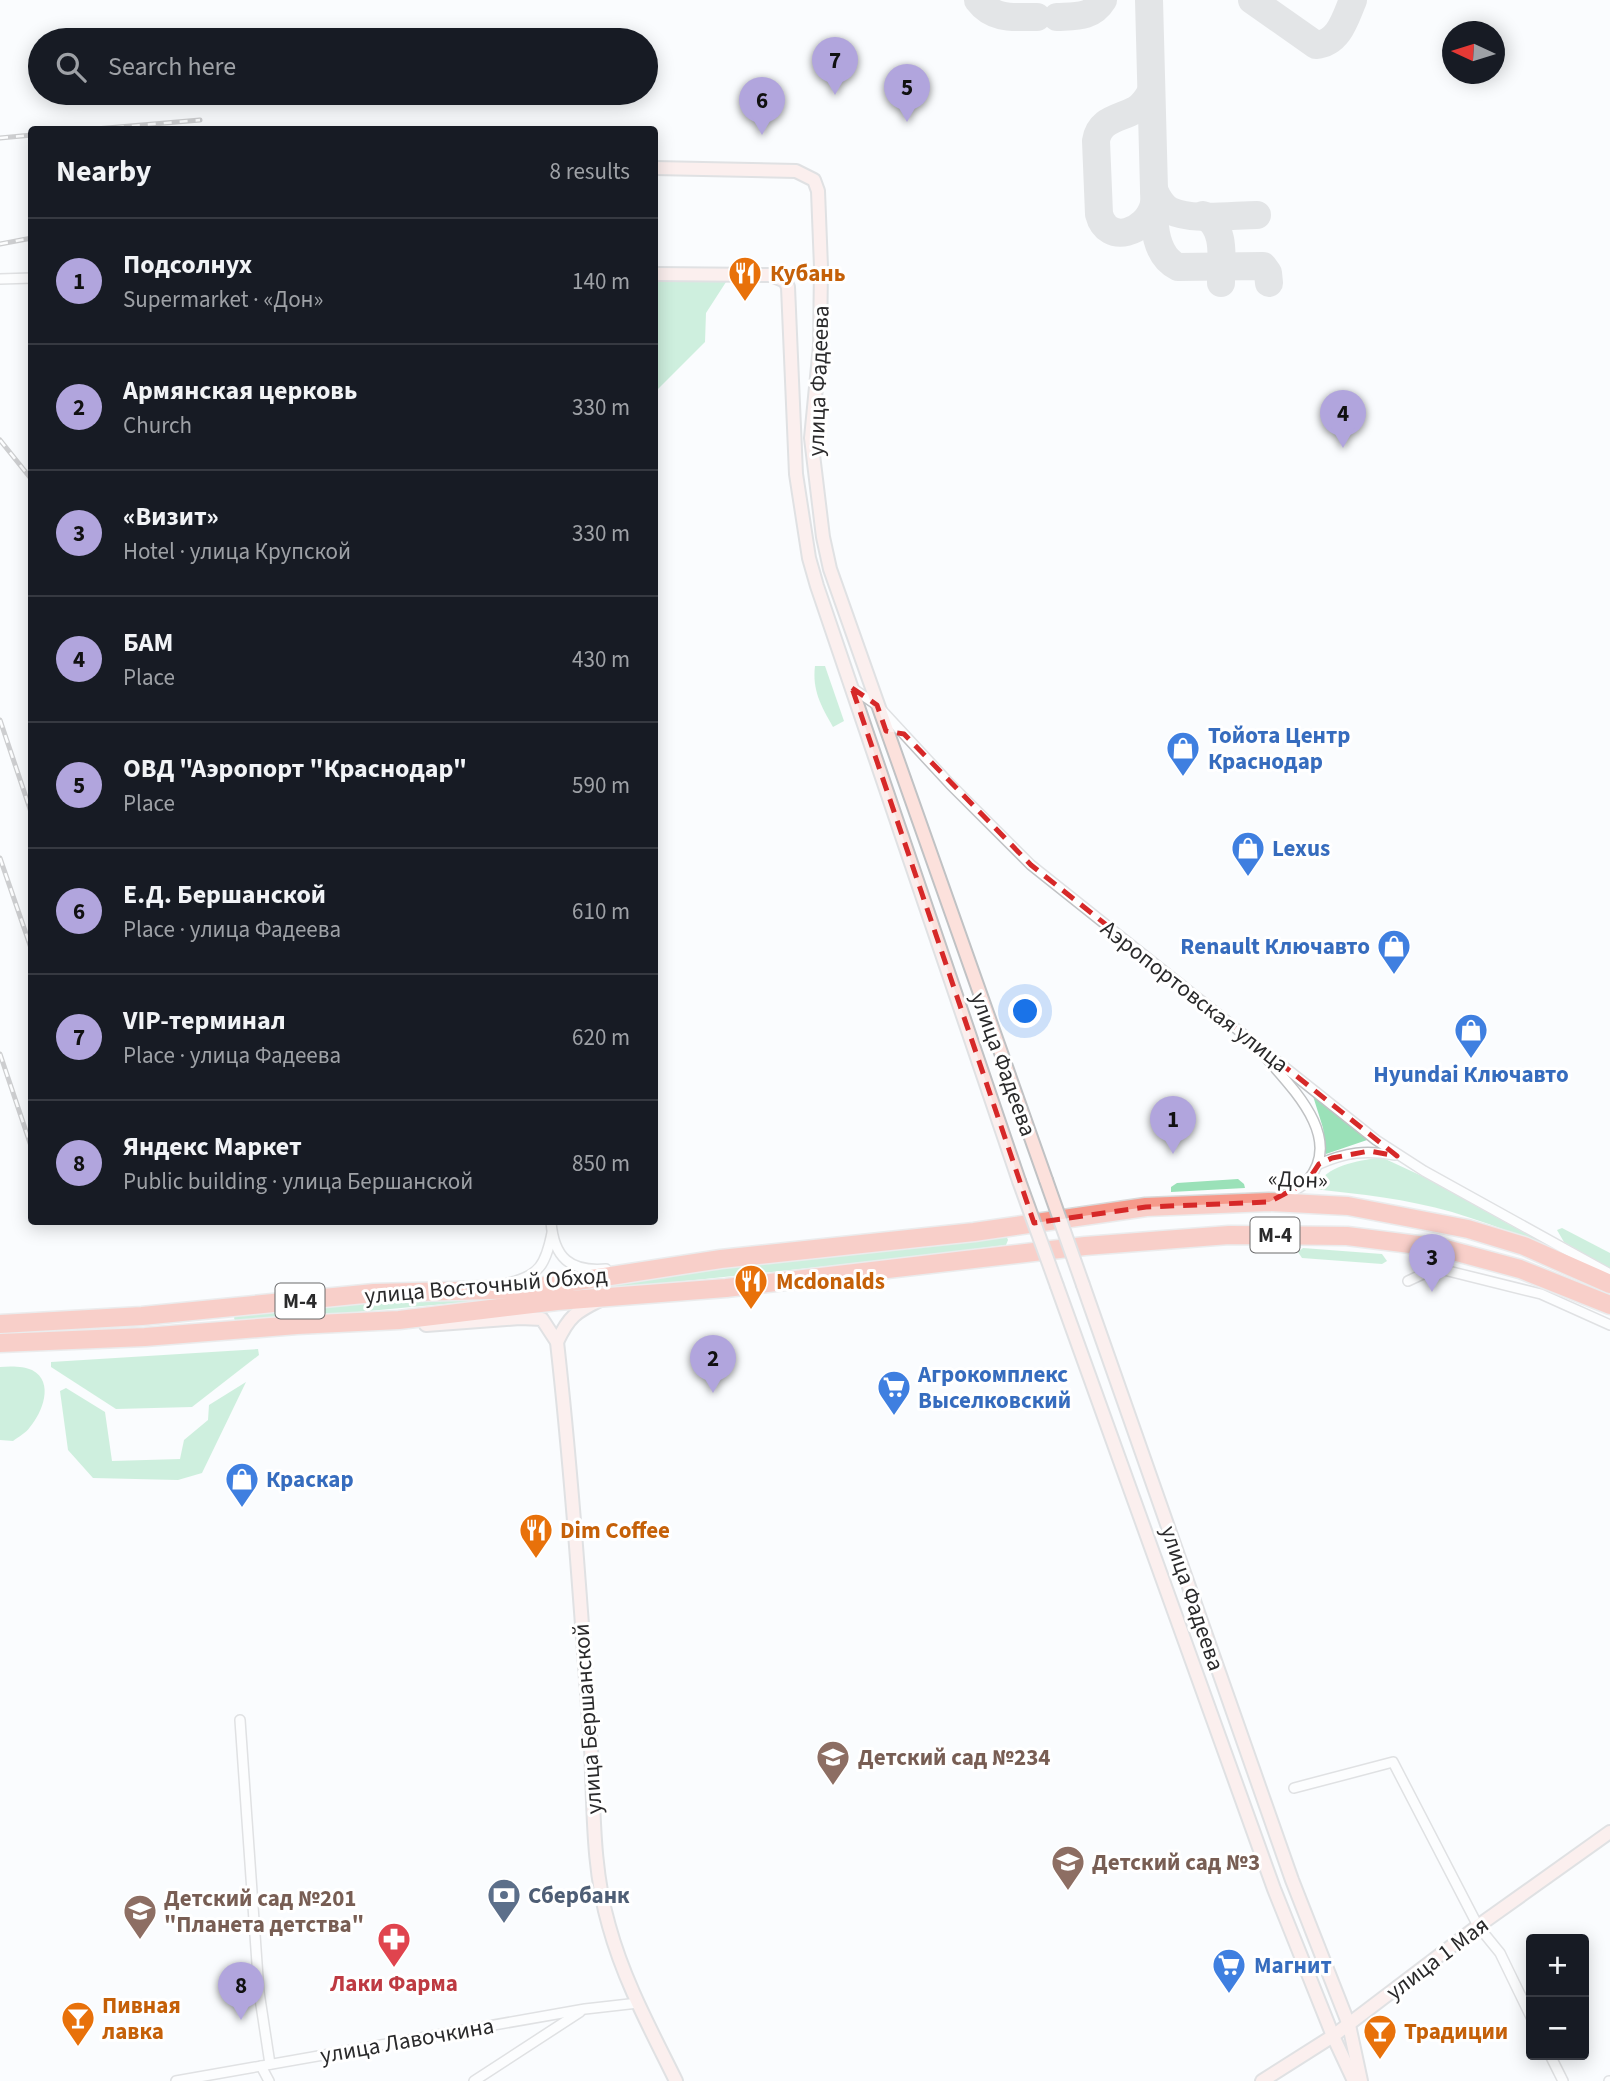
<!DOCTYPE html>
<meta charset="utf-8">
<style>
body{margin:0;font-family:"Source Sans 3",sans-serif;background:#242831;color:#f1f3f6}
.controls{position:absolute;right:21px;bottom:21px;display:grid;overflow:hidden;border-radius:7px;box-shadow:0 4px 18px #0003}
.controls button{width:63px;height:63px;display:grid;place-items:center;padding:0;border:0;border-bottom:2px solid #363941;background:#171b24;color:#f1f3f6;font:35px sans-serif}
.compass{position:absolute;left:1442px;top:21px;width:63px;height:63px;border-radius:50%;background:#171b24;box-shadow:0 4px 18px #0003;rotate:274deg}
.you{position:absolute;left:1026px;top:1012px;width:24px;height:24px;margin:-18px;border:5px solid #fff;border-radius:50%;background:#1a73e8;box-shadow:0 0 0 10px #1a73e833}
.badge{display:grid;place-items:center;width:46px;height:46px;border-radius:50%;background:#b1a5dd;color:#111;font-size:23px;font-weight:700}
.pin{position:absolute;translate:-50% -58px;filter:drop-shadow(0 2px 4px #0008)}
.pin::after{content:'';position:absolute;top:37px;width:24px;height:21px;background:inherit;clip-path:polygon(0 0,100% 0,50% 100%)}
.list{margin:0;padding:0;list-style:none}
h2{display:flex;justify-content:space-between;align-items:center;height:91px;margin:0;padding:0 28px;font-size:30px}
h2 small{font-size:23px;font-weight:400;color:#9ea1a6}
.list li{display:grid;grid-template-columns:46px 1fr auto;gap:21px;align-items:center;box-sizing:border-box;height:126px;padding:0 28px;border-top:2px solid #363941}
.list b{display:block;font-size:26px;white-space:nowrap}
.list p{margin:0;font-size:23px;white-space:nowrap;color:#9ea1a6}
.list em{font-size:23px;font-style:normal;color:#9ea1a6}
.icon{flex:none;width:38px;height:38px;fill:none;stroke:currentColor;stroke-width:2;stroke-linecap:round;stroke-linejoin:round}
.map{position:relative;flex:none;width:1610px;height:2081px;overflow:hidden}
.search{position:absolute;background:#171b24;box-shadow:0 4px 18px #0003;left:28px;top:28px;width:630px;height:77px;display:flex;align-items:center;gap:18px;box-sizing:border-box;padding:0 24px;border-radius:38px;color:#9ea1a6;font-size:26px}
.panel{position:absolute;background:#171b24;box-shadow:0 4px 18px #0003;left:28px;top:126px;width:630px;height:1099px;border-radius:7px}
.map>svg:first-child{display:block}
.green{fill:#9ae1b8}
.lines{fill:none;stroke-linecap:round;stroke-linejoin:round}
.taxiway{stroke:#c8cacc;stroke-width:28}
.street-casing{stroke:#c0c2c4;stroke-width:12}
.secondary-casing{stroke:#c0c2c4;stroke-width:16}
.highway-casing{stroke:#d9d9d9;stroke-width:21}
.street{stroke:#fff;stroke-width:9}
.secondary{stroke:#fce1dc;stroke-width:12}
.highway{stroke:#f69a8b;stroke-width:18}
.rail-casing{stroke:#979899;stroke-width:5}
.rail{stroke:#fff;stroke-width:2.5;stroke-dasharray:8;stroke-linecap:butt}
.secondary-bridge-casing{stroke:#c0c2c4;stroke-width:16;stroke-linecap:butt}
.secondary-bridge{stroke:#fce1dc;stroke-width:12}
.marked{fill:none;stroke:#d62828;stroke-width:5;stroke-dasharray:14 9;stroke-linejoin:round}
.labels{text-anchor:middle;stroke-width:6;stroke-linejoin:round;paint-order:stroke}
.shield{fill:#fff;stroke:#6a6a6b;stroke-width:2}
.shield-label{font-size:21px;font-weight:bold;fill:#2a2a2b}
.food-label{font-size:23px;font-weight:bold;fill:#c56008;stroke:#fff;text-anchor:start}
.street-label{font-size:23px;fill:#2a2a2b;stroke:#fff}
.shop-label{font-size:23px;font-weight:bold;fill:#366cbe;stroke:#fff;text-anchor:start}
.education-label{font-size:23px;font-weight:bold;fill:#785e54;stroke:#fff;text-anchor:start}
.service-label{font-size:23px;font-weight:bold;fill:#4e5e75;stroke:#fff;text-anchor:start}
.health-label{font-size:23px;font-weight:bold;fill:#be3a42;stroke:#fff}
</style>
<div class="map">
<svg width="1610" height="2081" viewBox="0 0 1610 2081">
<rect width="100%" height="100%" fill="#fafcfe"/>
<g class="green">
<polygon points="655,282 726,282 706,313 705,342 655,392"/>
<path d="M815 666H825L844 721 833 727C821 706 812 690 815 666Z"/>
<polygon points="1313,1096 1370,1139 1326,1154 1323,1128"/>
<path d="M1381 1157 1424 1177 1557 1251C1523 1236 1488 1223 1452 1212 1407 1199 1360 1194 1314 1189 1327 1164 1356 1162 1381 1157Z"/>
<polygon points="1238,1179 1244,1184 1245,1188 1171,1192 1171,1187 1177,1183"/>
<polygon points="1562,1228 1610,1253 1610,1269 1564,1242 1557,1230"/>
<path d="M1006 1235 1008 1240 1006 1245C750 1277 493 1300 236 1323L234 1318 236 1313 709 1268Z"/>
<polygon points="1303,1248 1382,1254 1387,1261 1382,1264 1302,1258 1298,1252"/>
<polygon points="258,1349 259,1355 192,1407 116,1409 51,1367 51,1362"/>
<path d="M0 1367C10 1366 24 1366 32 1370 55 1382 42 1413 30 1427 26 1433 18 1437 13 1441L0 1440Z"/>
<polygon points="246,1382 202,1473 178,1480 93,1478 68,1450 60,1391 66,1388 105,1412 112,1461 180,1459 184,1440 208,1420 209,1405"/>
</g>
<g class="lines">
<g class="taxiway">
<path d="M978 0C993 20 1014 17 1037 17"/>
<path d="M1149 0 1155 227C1157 243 1163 260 1178 267L1263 266 1268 273 1269 283"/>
<path d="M1252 0 1316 45C1339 43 1345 19 1353 0"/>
<path d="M1057 17C1076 16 1092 18 1103 0"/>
<path d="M1151 92C1147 99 1143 106 1135 110 1119 119 1099 119 1096 141L1099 214C1107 246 1147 233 1154 204"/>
<path d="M1154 190C1158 199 1162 207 1171 211 1191 221 1234 215 1257 215"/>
<path d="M1203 215C1227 227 1221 260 1221 283"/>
</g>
<defs>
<g id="street">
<polyline points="0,279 32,278"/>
<polyline points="852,688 877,705 950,784 1031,865 1376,1140 1424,1171 1610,1274"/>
<path d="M1263 1054C1289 1085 1345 1137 1308 1180 1301 1189 1286 1194 1275 1199"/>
<path d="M1319 1164C1347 1152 1365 1150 1395 1155"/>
<path d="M551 1222C554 1258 570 1272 606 1269"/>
<polyline points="1408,1281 1436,1268 1541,1294 1610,1325"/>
<path d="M508 1283C540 1276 546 1263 552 1233"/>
<polyline points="240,1720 259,1992 270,2064"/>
<polyline points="1294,1788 1393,1762 1478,1926 1500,1953 1531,2017"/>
<polyline points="1550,2055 1563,2081"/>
<polyline points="261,2066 269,2081"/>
<polyline points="176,2081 585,2009 638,2003"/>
<polyline points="474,2081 580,2012"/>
<polyline points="1609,2081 1610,2081"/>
</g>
<g id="secondary">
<polyline points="654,168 796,171 814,180 818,191 821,267 820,346 811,438 823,537 830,569 1046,1180"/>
<polyline points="654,274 771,275 785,281 788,287 796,474 809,558 817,586 1019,1181"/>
<polyline points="1083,1285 1292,1880 1349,2025 1361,2081"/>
<polyline points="1057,1286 1274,1889 1333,2036 1354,2081"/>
<path d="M426 1325 520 1318 542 1319 557 1342C572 1476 581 1612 591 1748 594 1807 592 1868 609 1926 624 1981 651 2030 676 2081"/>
<path d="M557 1342C569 1316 576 1312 600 1300"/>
<polyline points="1262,2081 1333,2036 1478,1926 1610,1832"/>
</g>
<g id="highway">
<polyline points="0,1324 142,1316 374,1293 526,1289 721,1259 974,1232 1146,1207 1269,1202 1348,1206 1468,1229 1524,1246 1610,1284"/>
<polyline points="0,1343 145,1337 297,1325 399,1320 557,1301 726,1288 1085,1246 1229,1235 1347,1236 1442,1248 1520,1269 1610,1305"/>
</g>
</defs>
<use href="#street" class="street-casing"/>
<use href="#secondary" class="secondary-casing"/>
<use href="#highway" class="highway-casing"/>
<use href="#street" class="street"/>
<use href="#secondary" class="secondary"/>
<use href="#highway" class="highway"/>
<defs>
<g id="rail">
<polyline points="84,130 200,120"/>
<polyline points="0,138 32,135"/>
<polyline points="0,244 32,238"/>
<polyline points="0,440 32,480"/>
<polyline points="0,720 32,815"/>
<polyline points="0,858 32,951"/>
<polyline points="0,1054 32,1149"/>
</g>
</defs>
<use href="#rail" class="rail-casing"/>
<use href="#rail" class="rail"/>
<defs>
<g id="secondary-bridge">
<polyline points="1046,1180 1083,1285"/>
<polyline points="1019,1181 1057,1286"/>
</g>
</defs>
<use href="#secondary-bridge" class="secondary-bridge-casing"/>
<use href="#secondary-bridge" class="secondary-bridge"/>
</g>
<path d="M0 0H1610V2081H0ZM852 688 877 705 886 731 904 734 1031 865 1397 1156 1369 1151 1332 1158 1319 1164 1307 1182 1269 1202 1146 1207 1034 1223Z" fill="#fafcfe" fill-opacity=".55" fill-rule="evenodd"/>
<path class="marked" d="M852 688 877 705 886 731 904 734 1031 865 1397 1156 1369 1151 1332 1158 1319 1164 1307 1182 1269 1202 1146 1207 1034 1223Z"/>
<defs>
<symbol id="restaurant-pin" viewBox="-11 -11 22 30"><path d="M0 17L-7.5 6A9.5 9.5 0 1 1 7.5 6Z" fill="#e8710a" stroke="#fff"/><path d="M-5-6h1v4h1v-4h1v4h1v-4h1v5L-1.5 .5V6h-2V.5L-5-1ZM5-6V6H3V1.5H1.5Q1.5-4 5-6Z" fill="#fff"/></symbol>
<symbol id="shop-pin" viewBox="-11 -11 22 30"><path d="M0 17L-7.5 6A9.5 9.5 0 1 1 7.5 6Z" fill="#3f7fe0" stroke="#fff"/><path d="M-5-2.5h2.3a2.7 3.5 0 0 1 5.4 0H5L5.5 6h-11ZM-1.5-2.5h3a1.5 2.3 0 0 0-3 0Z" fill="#fff"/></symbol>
<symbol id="supermarket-pin" viewBox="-11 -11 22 30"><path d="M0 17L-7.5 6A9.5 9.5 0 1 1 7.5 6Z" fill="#3f7fe0" stroke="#fff"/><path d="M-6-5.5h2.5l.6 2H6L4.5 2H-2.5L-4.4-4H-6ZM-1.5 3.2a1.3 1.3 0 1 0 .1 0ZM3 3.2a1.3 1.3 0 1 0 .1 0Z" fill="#fff"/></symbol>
<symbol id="school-pin" viewBox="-11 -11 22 30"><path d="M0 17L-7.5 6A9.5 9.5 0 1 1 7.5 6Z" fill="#8d6e63" stroke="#fff"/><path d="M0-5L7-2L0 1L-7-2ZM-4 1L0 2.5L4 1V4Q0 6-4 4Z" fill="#fff"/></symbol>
<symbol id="bank-pin" viewBox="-11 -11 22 30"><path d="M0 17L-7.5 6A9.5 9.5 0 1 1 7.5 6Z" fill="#5c6f8a" stroke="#fff"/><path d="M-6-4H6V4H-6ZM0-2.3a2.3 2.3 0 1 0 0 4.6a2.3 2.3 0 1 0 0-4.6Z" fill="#fff"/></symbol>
<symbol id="pharmacy-pin" viewBox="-11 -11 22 30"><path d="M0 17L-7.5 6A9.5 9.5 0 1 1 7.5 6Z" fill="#e0444e" stroke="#fff"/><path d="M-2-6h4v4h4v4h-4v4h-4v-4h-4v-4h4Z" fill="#fff"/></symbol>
<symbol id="bar-pin" viewBox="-11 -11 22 30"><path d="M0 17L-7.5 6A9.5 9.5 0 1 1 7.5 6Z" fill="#e8710a" stroke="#fff"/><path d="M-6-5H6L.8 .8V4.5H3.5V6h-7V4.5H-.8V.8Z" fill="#fff"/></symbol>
</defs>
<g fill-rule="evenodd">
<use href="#restaurant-pin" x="726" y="254" width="38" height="52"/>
<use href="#shop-pin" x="1164" y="729" width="38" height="52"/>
<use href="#shop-pin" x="1229" y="829" width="38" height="52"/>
<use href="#shop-pin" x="1375" y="927" width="38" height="52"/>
<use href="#shop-pin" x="1452" y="1011" width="38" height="52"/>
<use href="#restaurant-pin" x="732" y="1262" width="38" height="52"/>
<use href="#supermarket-pin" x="875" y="1368" width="38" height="52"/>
<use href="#shop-pin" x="223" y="1460" width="38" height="52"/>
<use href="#restaurant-pin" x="517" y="1511" width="38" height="52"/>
<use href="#school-pin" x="814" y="1738" width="38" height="52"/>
<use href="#school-pin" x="1049" y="1843" width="38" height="52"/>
<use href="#bank-pin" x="485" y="1876" width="38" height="52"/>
<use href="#school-pin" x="121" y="1892" width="38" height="52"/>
<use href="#pharmacy-pin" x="375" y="1920" width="38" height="52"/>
<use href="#supermarket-pin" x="1210" y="1946" width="38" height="52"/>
<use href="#bar-pin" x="59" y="1999" width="38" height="52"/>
<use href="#bar-pin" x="1361" y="2012" width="38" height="52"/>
</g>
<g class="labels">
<g class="shield">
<rect x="1250.5" y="1217.5" width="49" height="35" rx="5"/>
<rect x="275.5" y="1283.5" width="49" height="35" rx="5"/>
</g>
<g class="shield-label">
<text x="1275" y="1242">М-4</text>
<text x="300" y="1308">М-4</text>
</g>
<g class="food-label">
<text x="770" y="281">Кубань</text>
<text x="776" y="1289">Mcdonalds</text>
<text x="560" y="1538">Dim Coffee</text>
<text x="102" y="2013">Пивная<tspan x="102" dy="26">лавка</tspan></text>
<text x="1404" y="2039">Традиции</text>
</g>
<g class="street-label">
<text transform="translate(818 381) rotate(-88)" y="8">улица Фадеева</text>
<text transform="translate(1195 996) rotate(38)" y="8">Аэропортовская улица</text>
<text transform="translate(1004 1064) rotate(70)" y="8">улица Фадеева</text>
<text transform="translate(1298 1179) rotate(2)" y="8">«Дон»</text>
<text transform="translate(486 1285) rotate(-5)" y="8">улица Восточный Обход</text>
<text transform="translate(1193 1598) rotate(71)" y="8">улица Фадеева</text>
<text transform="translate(587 1719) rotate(-94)" y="8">улица Бершанской</text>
<text transform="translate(1437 1958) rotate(-37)" y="8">улица 1 Мая</text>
<text transform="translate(407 2040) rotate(-10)" y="8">улица Лавочкина</text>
</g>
<g class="shop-label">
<text x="1208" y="743">Тойота Центр<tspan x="1208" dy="26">Краснодар</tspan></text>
<text x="1272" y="856">Lexus</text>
<text x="1370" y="954" text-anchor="end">Renault Ключавто</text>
<text x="1471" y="1082" text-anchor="middle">Hyundai Ключавто</text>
<text x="918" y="1382">Агрокомплекс<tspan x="918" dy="26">Выселковский</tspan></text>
<text x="266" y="1487">Краскар</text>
<text x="1254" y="1973">Магнит</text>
</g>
<g class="education-label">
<text x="858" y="1765">Детский сад №234</text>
<text x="1092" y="1870">Детский сад №3</text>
<text x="164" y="1906">Детский сад №201<tspan x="164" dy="26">"Планета детства"</tspan></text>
</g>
<g class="service-label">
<text x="528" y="1903">Сбербанк</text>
</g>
<g class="health-label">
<text x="394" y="1991">Лаки Фарма</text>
</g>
</g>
</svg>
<div class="controls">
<button>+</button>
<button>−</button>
</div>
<svg class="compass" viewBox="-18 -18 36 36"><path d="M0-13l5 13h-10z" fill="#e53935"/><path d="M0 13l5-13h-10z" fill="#9ea1a6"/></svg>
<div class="you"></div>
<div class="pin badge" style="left:1173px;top:1154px">1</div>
<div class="pin badge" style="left:713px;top:1393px">2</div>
<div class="pin badge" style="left:1432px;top:1292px">3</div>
<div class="pin badge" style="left:1343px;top:448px">4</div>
<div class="pin badge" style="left:907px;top:122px">5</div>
<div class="pin badge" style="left:762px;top:135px">6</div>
<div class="pin badge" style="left:835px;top:95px">7</div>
<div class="pin badge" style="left:241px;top:2020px">8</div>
<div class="search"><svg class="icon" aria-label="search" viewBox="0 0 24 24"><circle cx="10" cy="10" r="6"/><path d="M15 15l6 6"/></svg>Search here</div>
<section class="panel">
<h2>Nearby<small>8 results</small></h2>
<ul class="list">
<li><span class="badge">1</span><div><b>Подсолнух</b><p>Supermarket · «Дон»</p></div><em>140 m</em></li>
<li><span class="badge">2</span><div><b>Армянская церковь</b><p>Church</p></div><em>330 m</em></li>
<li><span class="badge">3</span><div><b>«Визит»</b><p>Hotel · улица Крупской</p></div><em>330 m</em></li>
<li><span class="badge">4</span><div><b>БАМ</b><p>Place</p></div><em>430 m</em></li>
<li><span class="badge">5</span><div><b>ОВД &quot;Аэропорт &quot;Краснодар&quot;</b><p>Place</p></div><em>590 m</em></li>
<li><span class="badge">6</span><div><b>Е.Д. Бершанской</b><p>Place · улица Фадеева</p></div><em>610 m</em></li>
<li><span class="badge">7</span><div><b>VIP-терминал</b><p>Place · улица Фадеева</p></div><em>620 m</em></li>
<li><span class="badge">8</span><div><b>Яндекс Маркет</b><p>Public building · улица Бершанской</p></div><em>850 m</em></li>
</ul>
</section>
</div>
